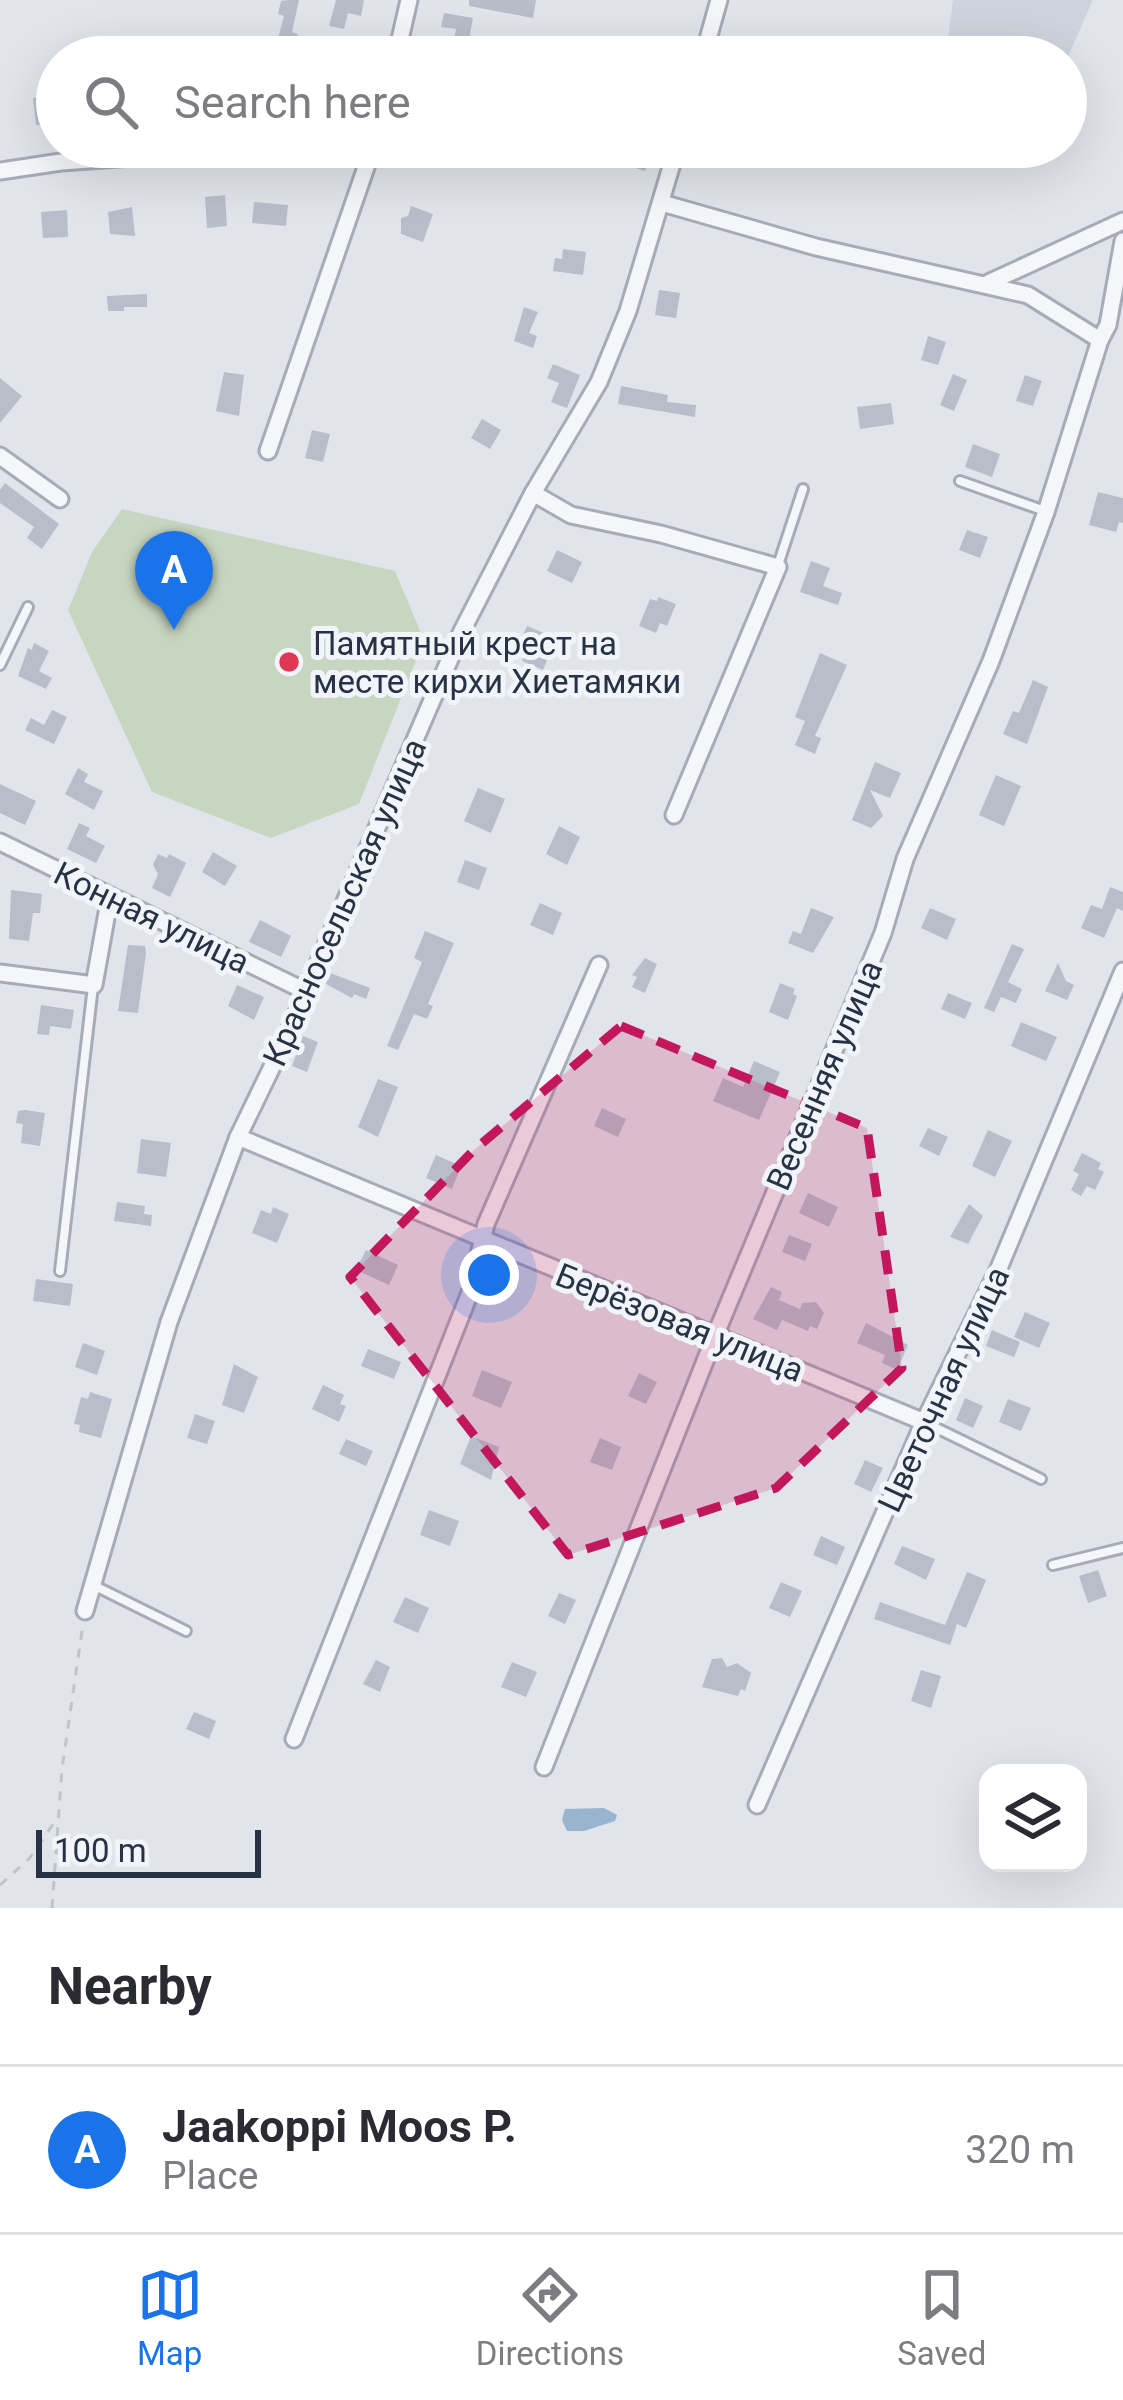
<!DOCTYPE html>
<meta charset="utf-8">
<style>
body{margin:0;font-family:Roboto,sans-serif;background:#f7f7f7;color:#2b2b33}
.controls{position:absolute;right:36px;bottom:36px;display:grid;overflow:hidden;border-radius:24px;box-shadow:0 12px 48px #0002}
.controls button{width:108px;height:108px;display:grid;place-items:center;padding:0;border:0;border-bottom:3px solid #e1e1e2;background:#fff;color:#2b2b33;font:60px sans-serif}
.scale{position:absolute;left:36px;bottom:30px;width:225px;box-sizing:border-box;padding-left:12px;border:6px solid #273345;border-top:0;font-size:33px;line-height:42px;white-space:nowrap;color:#273345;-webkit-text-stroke:9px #f1f4f8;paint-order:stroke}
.you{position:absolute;left:489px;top:1275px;width:42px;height:42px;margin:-30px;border:9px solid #fff;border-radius:50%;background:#1a73e8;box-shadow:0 0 0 18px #1a73e833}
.badge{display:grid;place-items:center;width:78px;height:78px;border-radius:50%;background:#1a73e8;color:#fff;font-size:39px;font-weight:700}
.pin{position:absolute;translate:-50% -99px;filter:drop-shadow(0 3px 6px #0008)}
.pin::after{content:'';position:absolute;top:63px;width:42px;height:36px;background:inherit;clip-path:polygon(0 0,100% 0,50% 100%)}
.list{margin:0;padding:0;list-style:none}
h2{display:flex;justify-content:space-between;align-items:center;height:156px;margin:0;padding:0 48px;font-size:51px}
h2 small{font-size:39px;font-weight:400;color:#7c7c81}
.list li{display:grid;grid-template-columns:78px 1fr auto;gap:36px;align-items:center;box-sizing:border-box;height:168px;padding:0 48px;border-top:3px solid #e1e1e2}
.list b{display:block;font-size:45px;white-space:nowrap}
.list p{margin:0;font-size:39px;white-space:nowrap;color:#7c7c81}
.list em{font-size:39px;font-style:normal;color:#7c7c81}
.icon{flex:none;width:66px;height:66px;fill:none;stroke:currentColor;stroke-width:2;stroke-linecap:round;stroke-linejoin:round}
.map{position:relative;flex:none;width:1123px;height:1908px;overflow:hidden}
.search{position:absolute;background:#fff;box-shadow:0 12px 48px #0002;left:36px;right:36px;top:36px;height:132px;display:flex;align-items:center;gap:30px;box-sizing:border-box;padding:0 42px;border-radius:66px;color:#7c7c81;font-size:45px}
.sheet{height:324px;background:#fff}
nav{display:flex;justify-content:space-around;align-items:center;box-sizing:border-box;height:168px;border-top:3px solid #e1e1e2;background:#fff;font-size:33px;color:#7c7c81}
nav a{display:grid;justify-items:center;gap:6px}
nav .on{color:#1a73e8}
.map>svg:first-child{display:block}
.built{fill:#ced4dd}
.green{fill:#c7d6c1}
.water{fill:#98b4cf}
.building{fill:#b7beca}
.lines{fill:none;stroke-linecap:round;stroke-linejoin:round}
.service-casing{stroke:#a5acb6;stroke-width:14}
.minor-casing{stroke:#a5acb6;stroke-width:21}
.path{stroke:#bfc3ca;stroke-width:3;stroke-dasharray:9 9;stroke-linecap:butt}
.service{stroke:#f4f6f9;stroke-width:8}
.minor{stroke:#f4f6f9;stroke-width:15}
.marked{fill:#c2185b;fill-opacity:0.2;stroke:#c2185b;stroke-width:9;stroke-dasharray:24 15;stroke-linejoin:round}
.poi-dot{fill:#de3854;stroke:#f1f4f8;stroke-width:4.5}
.labels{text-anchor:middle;stroke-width:10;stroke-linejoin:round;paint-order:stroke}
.poi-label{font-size:33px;fill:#273345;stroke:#f1f4f8;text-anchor:start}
.street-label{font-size:33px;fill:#273345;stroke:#f1f4f8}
</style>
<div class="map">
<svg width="1123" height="1908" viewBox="0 0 1123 1908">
<rect width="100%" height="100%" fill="#e1e5eb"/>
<polygon class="built" points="953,0 1093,0 1066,61 1066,57 1005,57 948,39"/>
<polygon class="green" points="122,509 395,571 424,640 359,804 271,838 152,792 68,610 92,552"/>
<polygon class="water" points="604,1808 617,1815 615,1821 584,1831 567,1831 562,1820 565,1809"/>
<g class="building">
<polygon points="289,0 299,0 292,32 298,34 294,47 277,42 284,16 278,14 281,1"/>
<polygon points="336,0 364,0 361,16 348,13 344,29 329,26"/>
<polygon points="469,0 536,0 533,18 469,6"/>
<polygon points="444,13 473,18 466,57 451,57 456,29 441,27"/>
<polygon points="57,96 57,123 36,125 33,98"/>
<polygon points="614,147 651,151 645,171 610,160"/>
<polygon points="225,195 227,226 207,228 205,197"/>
<polygon points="254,202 288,205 286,226 252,223"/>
<polygon points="411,206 433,214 423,242 401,234 401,218 408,216"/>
<polygon points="132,207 135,236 110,234 108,212"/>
<polygon points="67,210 68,237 43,238 41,212"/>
<polygon points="563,249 586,252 583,275 553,271 555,258 562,259"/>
<polygon points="659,290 680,293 676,318 655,315"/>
<polygon points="147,294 147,307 124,307 124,311 108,311 107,296"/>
<polygon points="524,307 538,312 529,333 537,336 533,348 514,341"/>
<polygon points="928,336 946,342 938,365 921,360"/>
<polygon points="553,364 580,375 567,408 551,402 559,383 547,378"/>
<polygon points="224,372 244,375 239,416 216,411"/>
<polygon points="953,374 967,380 954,411 940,405"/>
<polygon points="1025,375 1042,381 1033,406 1016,401"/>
<polygon points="0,378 22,396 0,423"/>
<polygon points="621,386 668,395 667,402 696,405 695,417 618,404"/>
<polygon points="891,403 894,424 860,429 857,407"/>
<polygon points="482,419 501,430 490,449 471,438"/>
<polygon points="312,430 330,434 323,462 305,458"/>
<polygon points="973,444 1000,454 992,477 965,467"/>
<polygon points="5,483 59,524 42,549 27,538 34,527 0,503 0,490"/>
<polygon points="1098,492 1123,498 1123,523 1119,522 1116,532 1089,525"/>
<polygon points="967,530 988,537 980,558 959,550"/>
<polygon points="557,550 582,562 572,583 547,571"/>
<polygon points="811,561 830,568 823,586 842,593 838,605 800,592"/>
<polygon points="658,597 676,604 667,626 660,623 656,633 639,626 650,599 657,601"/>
<polygon points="527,626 551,636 547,646 552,648 543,670 522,661 525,654 516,650"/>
<polygon points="34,643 49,651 39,671 52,678 46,689 18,676 28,648 32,650"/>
<polygon points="820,653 847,665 815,736 821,738 815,754 795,745 805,721 795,717"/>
<polygon points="1033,680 1048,687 1027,744 1003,734 1013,711 1019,713"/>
<polygon points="52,710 67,717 54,744 25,730 31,718 44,725"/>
<polygon points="875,762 901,773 890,798 870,790 883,816 871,828 852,820"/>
<polygon points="78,768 88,774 84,782 103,791 94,810 65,794"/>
<polygon points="996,775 1021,786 1004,826 979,815"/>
<polygon points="0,784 36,801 25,825 0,813"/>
<polygon points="478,788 505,799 491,833 464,821"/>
<polygon points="79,823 90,828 86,836 105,846 96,863 67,849"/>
<polygon points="559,826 580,837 567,865 546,854"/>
<polygon points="213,852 237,866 225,886 202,872"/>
<polygon points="158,854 167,858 169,854 186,863 170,897 152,888 158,874 153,865"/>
<polygon points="465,860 487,868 479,890 457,882"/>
<polygon points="1110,887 1123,892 1123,911 1117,908 1104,938 1081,928 1091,905 1102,909"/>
<polygon points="11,890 42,894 40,913 33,913 29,941 9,939"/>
<polygon points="540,903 562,913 553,935 530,925"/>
<polygon points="811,908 834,917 813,953 788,943 793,931 801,934"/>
<polygon points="930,908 956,919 947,940 921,928"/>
<polygon points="260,920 291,936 281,957 249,942"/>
<polygon points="425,931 454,943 428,1004 433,1006 427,1019 414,1014 398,1050 387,1046 422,962 414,958"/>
<polygon points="1012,944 1024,949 1008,982 1022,989 1016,1003 1001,997 994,1012 984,1008"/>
<polygon points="128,945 145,946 146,953 138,1013 118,1011"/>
<polygon points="645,958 657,964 645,993 632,987 637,977 632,975"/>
<polygon points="1058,963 1066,981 1074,985 1067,1000 1045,991"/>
<polygon points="330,973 370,988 366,999 354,994 352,998 326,984"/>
<polygon points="780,983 795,989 793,994 797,996 788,1020 769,1012"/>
<polygon points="237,985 264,997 254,1020 228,1006"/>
<polygon points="948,993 972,1003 965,1019 941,1009"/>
<polygon points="41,1005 74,1010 71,1029 50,1026 49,1035 37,1034"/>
<polygon points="1021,1022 1057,1037 1046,1061 1011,1046"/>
<polygon points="303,1036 318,1042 307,1072 292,1066"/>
<polygon points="754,1061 780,1072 759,1120 713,1101 723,1078 743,1087"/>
<polygon points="378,1079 398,1087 378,1137 358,1127"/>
<polygon points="602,1108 626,1119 618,1137 594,1126"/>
<polygon points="25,1110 45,1113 40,1146 21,1143 23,1124 16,1123 18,1111"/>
<polygon points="928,1128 948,1137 939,1156 919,1146"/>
<polygon points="988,1130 1012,1141 995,1177 972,1166"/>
<polygon points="141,1139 171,1143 166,1177 137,1173"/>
<polygon points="1082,1153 1101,1163 1098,1169 1104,1172 1095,1190 1087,1186 1081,1196 1071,1190 1079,1174 1073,1171"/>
<polygon points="436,1155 461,1166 452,1189 426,1178"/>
<polygon points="808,1193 838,1207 829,1227 799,1213"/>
<polygon points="117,1202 145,1206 144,1214 152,1215 151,1226 114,1221"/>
<polygon points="969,1204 983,1216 968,1244 950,1237"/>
<polygon points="273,1207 289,1214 277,1243 252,1233 261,1210 271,1214"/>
<polygon points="789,1235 812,1244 805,1261 782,1252"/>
<polygon points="366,1250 398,1265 389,1285 356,1270"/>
<polygon points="36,1279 73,1284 70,1306 33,1301"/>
<polygon points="771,1287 782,1292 779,1300 800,1309 802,1303 816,1302 824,1313 817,1329 810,1326 808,1331 782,1320 777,1330 753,1319"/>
<polygon points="1025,1312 1050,1323 1039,1348 1014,1337"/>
<polygon points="866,1323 908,1345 897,1370 882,1363 885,1355 857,1343"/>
<polygon points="992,1330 1020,1342 1014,1357 986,1346"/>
<polygon points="83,1343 105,1351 97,1375 75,1367"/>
<polygon points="368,1349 401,1362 394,1379 361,1366"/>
<polygon points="234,1364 258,1377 244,1413 222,1405"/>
<polygon points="482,1370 512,1382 501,1408 472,1396"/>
<polygon points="639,1373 657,1382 646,1404 628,1396"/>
<polygon points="323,1385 344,1395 340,1404 346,1406 339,1422 312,1409"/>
<polygon points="90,1392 112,1399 101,1438 79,1432 80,1425 74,1424 81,1397 88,1399"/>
<polygon points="965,1398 983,1406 973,1428 956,1420"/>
<polygon points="1008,1399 1031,1408 1021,1431 999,1422"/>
<polygon points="195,1414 215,1421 207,1444 187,1438"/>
<polygon points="471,1436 499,1447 491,1480 460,1464"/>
<polygon points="600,1438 621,1447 612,1470 590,1462"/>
<polygon points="346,1439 373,1451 366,1466 339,1454"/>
<polygon points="865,1460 883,1468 871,1492 854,1484"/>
<polygon points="429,1510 459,1521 450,1546 420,1535"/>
<polygon points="821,1536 845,1547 837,1565 813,1555"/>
<polygon points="902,1546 935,1559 926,1580 894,1564"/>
<polygon points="1098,1570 1107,1596 1088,1603 1079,1576"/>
<polygon points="967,1572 986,1580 966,1628 957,1624 950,1645 874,1619 880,1602 945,1625"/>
<polygon points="781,1582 802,1591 790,1617 769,1608"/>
<polygon points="559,1593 576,1600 565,1624 548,1616"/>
<polygon points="405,1597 429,1608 418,1633 393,1622"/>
<polygon points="722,1658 727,1667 737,1663 751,1673 745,1691 741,1689 738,1696 702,1687 712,1659"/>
<polygon points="376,1660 390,1667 380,1692 363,1684"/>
<polygon points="512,1662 537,1672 526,1697 501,1687"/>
<polygon points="921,1670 941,1676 931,1708 911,1701"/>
<polygon points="194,1712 216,1721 209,1739 186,1729"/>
</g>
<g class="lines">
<defs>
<g id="service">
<polyline points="960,481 1045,511"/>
<polyline points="778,565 803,489"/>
<polyline points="0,665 28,607"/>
<polyline points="60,1271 93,986"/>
<polyline points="924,1422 1041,1479"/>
<polyline points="1053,1565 1123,1548"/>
<polyline points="93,1585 186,1631"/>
</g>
<g id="minor">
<polyline points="396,57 409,0"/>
<polyline points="703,57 719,0"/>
<polyline points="0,171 61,162 245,149 370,158"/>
<polyline points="988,283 1123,221"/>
<polyline points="1100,340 1108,325 1123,241"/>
<polyline points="268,451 373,147"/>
<polyline points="0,456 60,499"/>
<polyline points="533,493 571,515 661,534 778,567 674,815"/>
<polyline points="0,842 305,991"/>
<polyline points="0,973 94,985 110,896"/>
<polyline points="238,1137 924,1422"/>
<polyline points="85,1611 169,1322 238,1137 286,1038 462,631 533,493 599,382 628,311 677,147"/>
<polyline points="294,1739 471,1290 486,1224 599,965"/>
<polyline points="544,1767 715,1336 883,933 905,859 991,661 1046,512 1100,340 1028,295 816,247 662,203"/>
<polyline points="757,1805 924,1422 999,1268 1123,971"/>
</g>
</defs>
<use href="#service" class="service-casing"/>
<use href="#minor" class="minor-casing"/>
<g class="path">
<polyline points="0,1885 29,1859 58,1817"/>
<polyline points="52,1908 62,1769 83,1624"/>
</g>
<use href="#service" class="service"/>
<use href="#minor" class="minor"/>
</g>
<path class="marked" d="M621 1026 867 1128 902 1368 776 1488 568 1555 350 1277 474 1150Z"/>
<circle class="poi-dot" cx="289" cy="662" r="12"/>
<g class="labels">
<g class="poi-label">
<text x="313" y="655">Памятный крест на<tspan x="313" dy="38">месте кирхи Хиетамяки</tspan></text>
</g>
<g class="street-label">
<text transform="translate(344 902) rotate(-66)" y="12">Красносельская улица</text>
<text transform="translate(152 917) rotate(26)" y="12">Конная улица</text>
<text transform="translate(824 1075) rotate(-67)" y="12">Весенняя улица</text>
<text transform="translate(680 1322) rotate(22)" y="12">Берёзовая улица</text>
<text transform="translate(943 1389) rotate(-65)" y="12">Цветочная улица</text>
</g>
</g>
</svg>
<div class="controls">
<button><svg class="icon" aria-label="layers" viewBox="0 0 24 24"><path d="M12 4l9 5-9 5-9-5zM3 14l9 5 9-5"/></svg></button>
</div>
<div class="scale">100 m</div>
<div class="you"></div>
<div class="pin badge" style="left:174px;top:630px">A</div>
<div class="search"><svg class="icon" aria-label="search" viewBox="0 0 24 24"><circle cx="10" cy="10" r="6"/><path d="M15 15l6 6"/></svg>Search here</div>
</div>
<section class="sheet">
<h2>Nearby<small></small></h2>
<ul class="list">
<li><span class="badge">A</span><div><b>Jaakoppi Moos P.</b><p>Place</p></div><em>320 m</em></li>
</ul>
</section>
<nav>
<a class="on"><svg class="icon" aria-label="map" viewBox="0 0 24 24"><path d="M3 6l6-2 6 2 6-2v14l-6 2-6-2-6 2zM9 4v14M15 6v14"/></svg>Map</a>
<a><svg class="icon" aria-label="directions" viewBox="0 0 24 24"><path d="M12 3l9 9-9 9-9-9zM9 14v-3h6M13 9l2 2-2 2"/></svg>Directions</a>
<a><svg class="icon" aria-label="saved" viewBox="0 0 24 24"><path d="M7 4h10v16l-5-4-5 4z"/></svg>Saved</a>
</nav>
